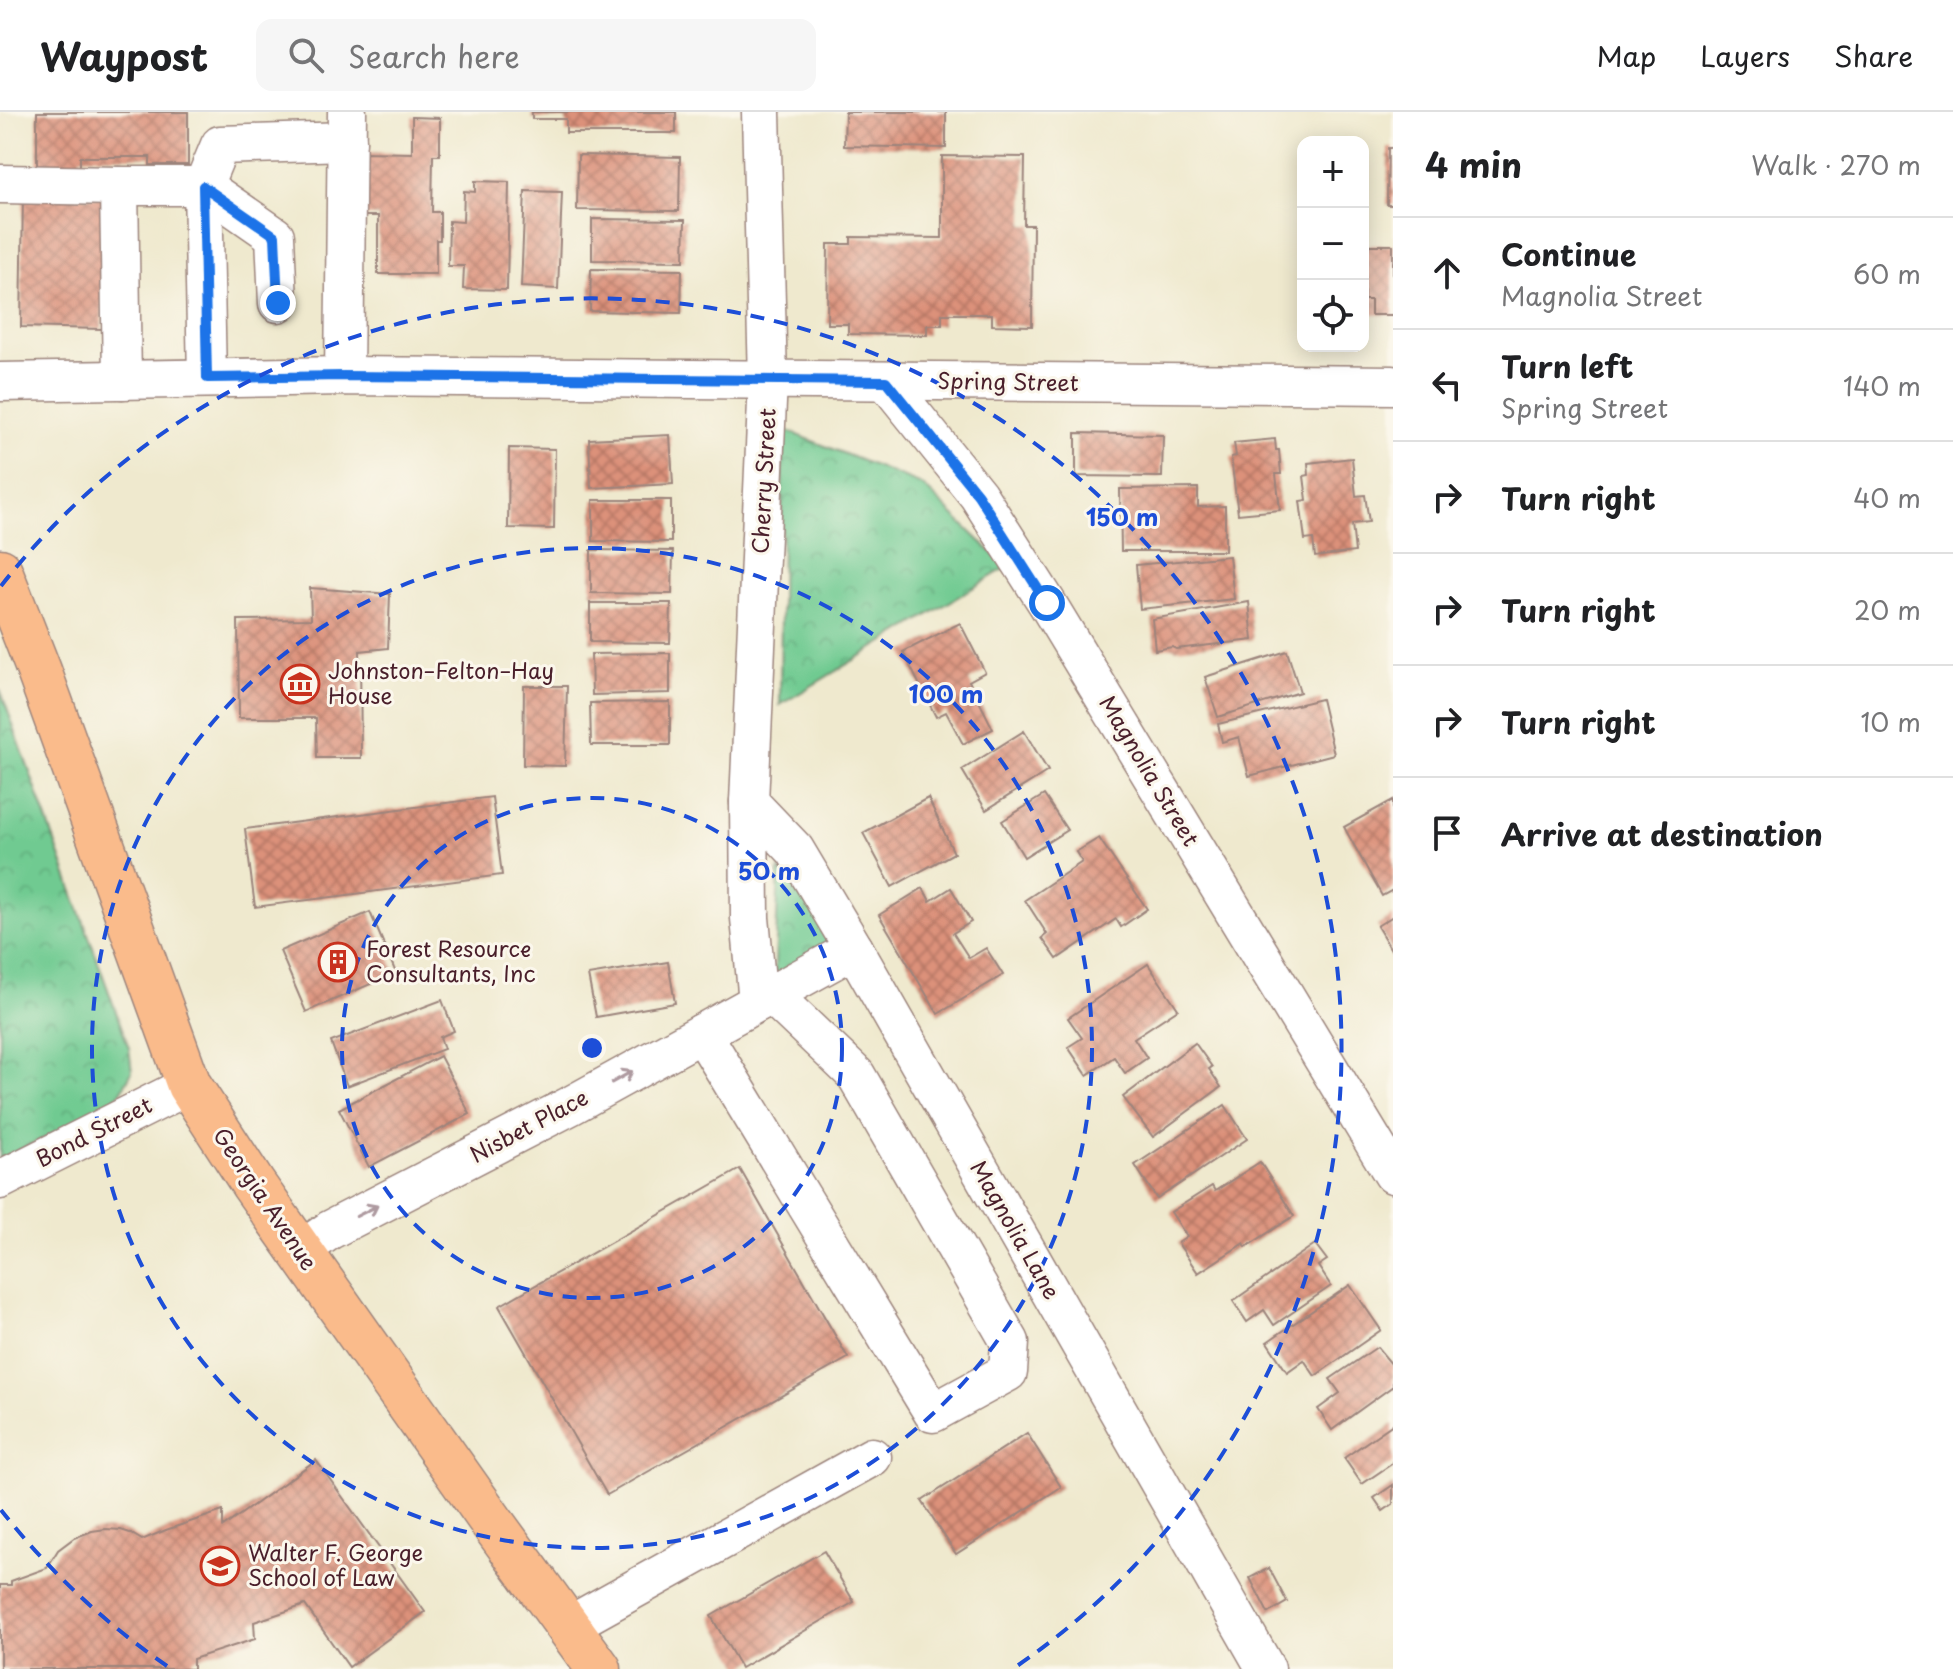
<!DOCTYPE html>
<meta charset="utf-8">
<style>
body{margin:0;font-family:"Playpen Sans",sans-serif;background:#f6f6f6;color:#202124}
.controls{position:absolute;right:24px;top:24px;display:grid;overflow:hidden;border-radius:16px;box-shadow:0 4px 20px #0003}
.controls button{width:72px;height:72px;display:grid;place-items:center;padding:0;border:0;border-bottom:2px solid #e0e0e0;background:#fff;color:#202124;font:40px sans-serif}
.stop{position:absolute;width:24px;height:24px;margin:-18px;border:6px solid #1a73e8;border-radius:50%;background:#fff}
.stop.end{background:#1a73e8;border-color:#fff;box-shadow:0 2px 8px #0008}
.list{margin:0;padding:0;list-style:none}
h2{display:flex;justify-content:space-between;align-items:center;height:104px;margin:0;padding:0 32px;font-size:34px}
h2 small{font-size:26px;font-weight:400;color:#757577}
.list li{display:grid;grid-template-columns:52px 1fr auto;gap:24px;align-items:center;box-sizing:border-box;height:112px;padding:0 32px;border-top:2px solid #e0e0e0}
.list b{display:block;font-size:30px;white-space:nowrap}
.list p{margin:0;font-size:26px;white-space:nowrap;color:#757577}
.list em{font-size:26px;font-style:normal;color:#757577}
.icon{flex:none;width:44px;height:44px;fill:none;stroke:currentColor;stroke-width:2;stroke-linecap:round;stroke-linejoin:round}
.map{position:relative;flex:none;width:1393px;height:1557px;overflow:hidden}
header{display:flex;align-items:center;gap:48px;box-sizing:border-box;height:112px;padding:0 40px;background:#fff;border-bottom:2px solid #e0e0e0}
header strong{font-size:38px}
nav{display:flex;gap:44px;margin-inline-start:auto;font-size:28px}
.search{width:560px;height:72px;background:#f6f6f6;display:flex;align-items:center;gap:20px;box-sizing:border-box;padding:0 28px;border-radius:16px;color:#757577;font-size:30px}
main{display:flex}
aside{flex:1;background:#fff}
.map>svg:first-child{display:block}
.park{fill:url(#park-crowns);stroke:#5c745e;stroke-width:2}
.building{fill:url(#building-cross-hatch)}
.lines{fill:none;stroke-linecap:round;stroke-linejoin:round}
.minor-casing{stroke:#9c847c;stroke-width:41}
.major-casing{stroke:#9c847c;stroke-width:47}
.minor{stroke:#fff;stroke-width:38}
.major{stroke:#fabb8b;stroke-width:44}
.oneway{stroke:#ae9aa0}
.route{stroke:#1a73e8;stroke-width:10}
.ring{fill:none;stroke:#1d4ed8;stroke-width:4;stroke-dasharray:14 10}
.labels{text-anchor:middle;stroke-width:6;stroke-linejoin:round;paint-order:stroke}
.street-label{font-size:22px;fill:#4a1f2b;stroke:#fbf7ec}
.poi-label{font-size:22px;fill:#4a1f2b;stroke:#fbf7ec;text-anchor:start}
.centre{fill:#1d4ed8;stroke:#fbf7ec;stroke-width:4}
.ring-label{font-size:24px;text-anchor:middle;font-weight:bold;fill:#1d4ed8;stroke:#fbf7ec;stroke-width:6;stroke-linejoin:round;paint-order:stroke}
</style>
<header>
<strong>Waypost</strong>
<div class="search"><svg class="icon" aria-label="search" viewBox="0 0 24 24"><circle cx="10" cy="10" r="6"/><path d="M15 15l6 6"/></svg>Search here</div>
<nav><a>Map</a><a>Layers</a><a>Share</a></nav>
</header>
<main>
<div class="map">
<svg width="1393" height="1557" viewBox="0 0 1393 1557">
<defs>
<pattern id="park-crowns" width="20" height="18" patternUnits="userSpaceOnUse" patternTransform="scale(2)"><rect width="20" height="18" fill="#6fca91"/><path d="M2 6a3 3 0 1 1 6 0M12 15a3 3 0 1 1 6 0" fill="none" stroke="#62ad7d"/></pattern>
<pattern id="building-cross-hatch" width="8" height="8" patternUnits="userSpaceOnUse" patternTransform="scale(2)"><rect width="8" height="8" fill="#dc917a"/><path d="M0 0l8 8M0 8l8-8" fill="none" stroke="#b47664"/></pattern>
</defs>
<rect width="100%" height="100%" fill="#fbf7ec"/>
<filter id="ink" filterUnits="userSpaceOnUse"><feTurbulence type="fractalNoise" baseFrequency=".0125" numOctaves="2"/><feDisplacementMap in="SourceGraphic" scale="16" xChannelSelector="R" yChannelSelector="G"/><feConvolveMatrix kernelMatrix="1 2 1 2 8 2 1 2 1" color-interpolation-filters="sRGB"/></filter>
<filter id="wash" filterUnits="userSpaceOnUse"><feTurbulence type="fractalNoise" baseFrequency=".006" numOctaves="4" result="noise"/><feDisplacementMap in="SourceGraphic" scale="32" xChannelSelector="R" yChannelSelector="G"/><feGaussianBlur stdDeviation="1.8" result="paint"/><feColorMatrix in="noise" values="0 0 0 0 0 0 0 0 0 0 0 0 0 0 0 0 0 1.4 0 .05"/><feComposite in="paint" operator="in"/></filter>
<g filter="url(#wash)">
<rect width="100%" height="100%" fill="#efe9ce"/>
<g class="park">
<polygon points="783,317 922,373 1007,455 780,593"/>
<polygon points="0,577 129,936 132,960 121,980 101,1000 0,1047"/>
<polygon points="779,757 844,837 774,876"/>
</g>
<g id="blocks">
<g class="building">
<polygon points="37,0 188,0 188,53 150,53 150,45 80,45 80,54 37,54"/>
<polygon points="532,0 676,0 676,21 566,21 566,7 532,7"/>
<polygon points="845,0 946,0 946,36 844,34"/>
<polygon points="412,5 440,6 440,43 433,43 432,100 440,100 440,128 436,128 436,162 378,162 378,104 359,104 363,40 412,41"/>
<polygon points="1388,36 1393,36 1393,93 1387,93"/>
<polygon points="578,43 680,45 679,99 577,98"/>
<polygon points="942,44 1025,45 1024,113 1033,113 1032,214 992,213 992,202 942,202 942,213 927,213 927,223 848,222 848,212 827,212 828,132 851,132 851,125 942,126"/>
<polygon points="475,69 509,70 507,178 463,177 464,154 448,154 449,109 463,110 464,79 475,80"/>
<polygon points="525,79 562,80 558,177 521,175"/>
<polygon points="23,84 104,85 102,217 21,215"/>
<polygon points="592,107 685,108 684,149 592,148"/>
<polygon points="1364,133 1393,133 1393,203 1371,203 1371,188 1364,188"/>
<polygon points="591,157 682,158 681,201 590,199"/>
<polygon points="1076,321 1163,323 1162,365 1076,364"/>
<polygon points="670,323 673,372 591,376 589,327"/>
<polygon points="1275,327 1276,338 1279,338 1281,362 1276,362 1280,398 1238,402 1231,345 1236,344 1234,331"/>
<polygon points="509,336 555,337 554,417 508,416"/>
<polygon points="1352,346 1356,384 1365,383 1369,410 1352,412 1355,440 1315,445 1313,427 1305,428 1300,389 1307,388 1304,364 1309,363 1308,351"/>
<polygon points="1198,376 1198,395 1225,394 1225,439 1121,439 1120,377"/>
<polygon points="593,388 671,388 671,430 593,429"/>
<polygon points="591,438 673,439 672,482 591,481"/>
<polygon points="1229,444 1234,487 1140,497 1136,453"/>
<polygon points="310,476 390,482 388,536 360,539 361,646 317,646 316,606 239,606 238,508 311,507"/>
<polygon points="1249,490 1253,528 1176,537 1172,535 1155,538 1152,507"/>
<polygon points="590,491 671,491 670,531 590,530"/>
<polygon points="960,511 985,560 969,569 993,617 963,632 946,600 936,605 903,540"/>
<polygon points="1287,539 1300,580 1218,605 1205,565"/>
<polygon points="670,541 670,581 592,583 591,542"/>
<polygon points="524,574 567,574 565,654 523,653"/>
<polygon points="1321,587 1334,642 1249,664 1239,625 1222,630 1218,612"/>
<polygon points="670,590 670,633 591,633 590,591"/>
<polygon points="1024,619 1048,659 986,698 962,658"/>
<polygon points="1044,683 1067,718 1024,745 1002,709"/>
<polygon points="492,685 502,763 255,795 245,717"/>
<polygon points="928,686 954,741 892,775 863,721"/>
<polygon points="1393,688 1393,778 1382,784 1344,715"/>
<polygon points="1099,726 1147,797 1121,815 1116,807 1057,847 1042,826 1047,822 1025,788 1082,750 1076,740"/>
<polygon points="923,776 930,789 951,776 971,810 953,821 969,846 986,836 1003,863 938,902 879,803"/>
<polygon points="370,800 396,861 306,900 280,839"/>
<polygon points="1393,804 1393,841 1377,814"/>
<polygon points="668,850 675,891 596,905 588,863"/>
<polygon points="1148,852 1178,897 1134,926 1147,946 1125,961 1114,945 1087,963 1068,935 1082,926 1068,906"/>
<polygon points="442,888 454,919 440,925 444,937 347,974 331,930"/>
<polygon points="1195,931 1212,955 1209,957 1221,975 1153,1025 1123,985"/>
<polygon points="440,944 470,1002 369,1055 339,997"/>
<polygon points="1225,993 1247,1027 1157,1087 1135,1053"/>
<polygon points="1260,1050 1294,1104 1246,1135 1244,1131 1198,1161 1178,1131 1187,1125 1171,1100 1212,1074 1215,1079"/>
<polygon points="740,1057 848,1246 607,1383 499,1194"/>
<polygon points="1315,1132 1327,1148 1318,1154 1331,1174 1274,1213 1264,1198 1247,1210 1233,1189"/>
<polygon points="1350,1173 1381,1218 1315,1264 1304,1248 1287,1260 1267,1230"/>
<polygon points="1377,1235 1393,1254 1393,1274 1332,1318 1318,1297 1340,1281 1330,1267"/>
<polygon points="1393,1312 1393,1351 1362,1372 1344,1346"/>
<polygon points="1027,1321 1061,1375 956,1442 922,1389"/>
<polygon points="316,1348 425,1500 349,1555 305,1493 254,1510 255,1527 193,1547 193,1557 0,1557 0,1473 11,1473 11,1469 47,1456 58,1438 74,1426 92,1419 106,1417 121,1418 130,1421 142,1428 166,1418 223,1399 223,1415"/>
<polygon points="1393,1373 1393,1392 1383,1399 1374,1386"/>
<polygon points="824,1439 854,1490 741,1556 711,1504"/>
<polygon points="1269,1456 1287,1490 1268,1501 1250,1466"/>
</g>
</g>
</g>
<g filter="url(#ink)">
<use href="#blocks" fill-opacity="0" stroke="#9c847c" stroke-width="2"/>
<g class="lines">
<defs>
<g id="minor">
<polyline points="0,72 119,74 122,268"/>
<polyline points="119,74 203,74 275,124 278,191"/>
<polyline points="344,264 347,0"/>
<polyline points="207,266 203,74 220,33 347,29"/>
<polyline points="886,269 978,383 1047,491 1393,1062"/>
<polyline points="0,270 344,264 1393,273"/>
<polyline points="749,690 795,738 854,837 1266,1557"/>
<polyline points="758,890 750,806 749,690 768,268 761,0"/>
<polyline points="702,921 933,1301 1008,1260 1010,1230 856,963 772,883"/>
<polyline points="0,1068 189,973"/>
<polyline points="300,1139 330,1118 570,994 854,837"/>
<polyline points="568,1514 872,1345"/>
</g>
<polyline id="major" points="0,459 39,559 189,973 253,1072 491,1409 599,1557"/>
</defs>
<use href="#minor" class="minor-casing"/>
<use href="#major" class="major-casing"/>
<use href="#minor" class="minor"/>
<use href="#major" class="major"/>
</g>
<defs><path id="oneway-shaft" d="M-6 0H5M1.5-3L5.5 0L1.5 3" fill="none" stroke-width="1.6" stroke-linecap="round" stroke-linejoin="round" transform="scale(2)"/></defs>
<g class="oneway">
<use href="#oneway-shaft" transform="translate(622 965) rotate(-29)"/>
<use href="#oneway-shaft" transform="translate(367 1099) rotate(-27)"/>
</g>
</g>
<g class="lines" filter="url(#ink)">
<polyline class="route" points="278,191 275,124 203,74 207,266 344,264 886,269 978,383 1047,491"/>
</g>
<g class="ring">
<circle cx="592" cy="936" r="250"/>
<circle cx="592" cy="936" r="500"/>
<path d="M167 1554A750 750 0 0 1 1 1398M1 474A750 750 0 1 1 1017 1554"/>
</g>
<defs>
<symbol id="museum-ring" viewBox="-11 -11 22 22"><circle r="9.5" fill="#fbf7ec" stroke="#c8321e" stroke-width="1.5"/><path d="M0-6L6-3V-2H-6V-3ZM-5-1h2V3h-2ZM-1-1h2V3h-2ZM3-1h2V3H3ZM-6 4H6V6H-6Z" fill="#c8321e"/></symbol>
<symbol id="building-ring" viewBox="-11 -11 22 22"><circle r="9.5" fill="#fbf7ec" stroke="#c8321e" stroke-width="1.5"/><path d="M-4-6H4V6H1V3H-1V6H-4ZM-2.5-4.3h1.7v1.8h-1.7ZM.8-4.3h1.7v1.8H.8ZM-2.5-1h1.7V.8h-1.7ZM.8-1h1.7V.8H.8Z" fill="#c8321e"/></symbol>
<symbol id="university-ring" viewBox="-11 -11 22 22"><circle r="9.5" fill="#fbf7ec" stroke="#c8321e" stroke-width="1.5"/><path d="M0-5L7-2L0 1L-7-2ZM-4 1L0 2.5L4 1V4Q0 6-4 4Z" fill="#c8321e"/></symbol>
</defs>
<g fill-rule="evenodd">
<use href="#museum-ring" x="278" y="550" width="44" height="44"/>
<use href="#building-ring" x="316" y="828" width="44" height="44"/>
<use href="#university-ring" x="198" y="1432" width="44" height="44"/>
</g>
<g class="labels">
<g class="street-label">
<text transform="translate(1008 270) rotate(1)" y="8">Spring Street</text>
<text transform="translate(764 369) rotate(-87)" y="8">Cherry Street</text>
<text transform="translate(1149 659) rotate(59)" y="8">Magnolia Street</text>
<text transform="translate(529 1014) rotate(-28)" y="8">Nisbet Place</text>
<text transform="translate(94 1020) rotate(-27)" y="8">Bond Street</text>
<text transform="translate(265 1087) rotate(56)" y="8">Georgia Avenue</text>
<text transform="translate(1015 1118) rotate(60)" y="8">Magnolia Lane</text>
</g>
<g class="poi-label">
<text x="328" y="567">Johnston–Felton–Hay<tspan x="328" dy="25">House</tspan></text>
<text x="366" y="845">Forest Resource<tspan x="366" dy="25">Consultants, Inc</tspan></text>
<text x="248" y="1449">Walter F. George<tspan x="248" dy="25">School of Law</tspan></text>
</g>
</g>
<circle cx="592" cy="936" r="12" class="centre"/>
<g class="ring-label">
<text x="1122" y="414">150 m</text>
<text x="946" y="591">100 m</text>
<text x="769" y="768">50 m</text>
</g>
</svg>
<div class="controls">
<button>+</button>
<button>−</button>
<button><svg class="icon" aria-label="locate" viewBox="0 0 24 24"><circle cx="12" cy="12" r="6"/><path d="M12 2v4M12 18v4M2 12h4M18 12h4"/></svg></button>
</div>
<div class="stop" style="left:1047px;top:491px"></div>
<div class="stop end" style="left:278px;top:191px"></div>
</div>
<aside>
<h2>4 min<small>Walk · 270 m</small></h2>
<ul class="list">
<li><svg class="icon" aria-label="ahead" viewBox="0 0 24 24"><path d="M12 20V5M6 11l6-6 6 6"/></svg><div><b>Continue</b><p>Magnolia Street</p></div><em>60 m</em></li>
<li><svg class="icon" aria-label="left" viewBox="0 0 24 24"><path d="M17 20v-9H6M10 6l-5 5 5 5"/></svg><div><b>Turn left</b><p>Spring Street</p></div><em>140 m</em></li>
<li><svg class="icon" aria-label="right" viewBox="0 0 24 24"><path d="M7 20v-9h11M14 6l5 5-5 5"/></svg><div><b>Turn right</b></div><em>40 m</em></li>
<li><svg class="icon" aria-label="right" viewBox="0 0 24 24"><path d="M7 20v-9h11M14 6l5 5-5 5"/></svg><div><b>Turn right</b></div><em>20 m</em></li>
<li><svg class="icon" aria-label="right" viewBox="0 0 24 24"><path d="M7 20v-9h11M14 6l5 5-5 5"/></svg><div><b>Turn right</b></div><em>10 m</em></li>
<li><svg class="icon" aria-label="arrive" viewBox="0 0 24 24"><path d="M6 21V4h12l-3 4 3 4H6"/></svg><div><b>Arrive at destination</b></div></li>
</ul>
</aside>
</main>
